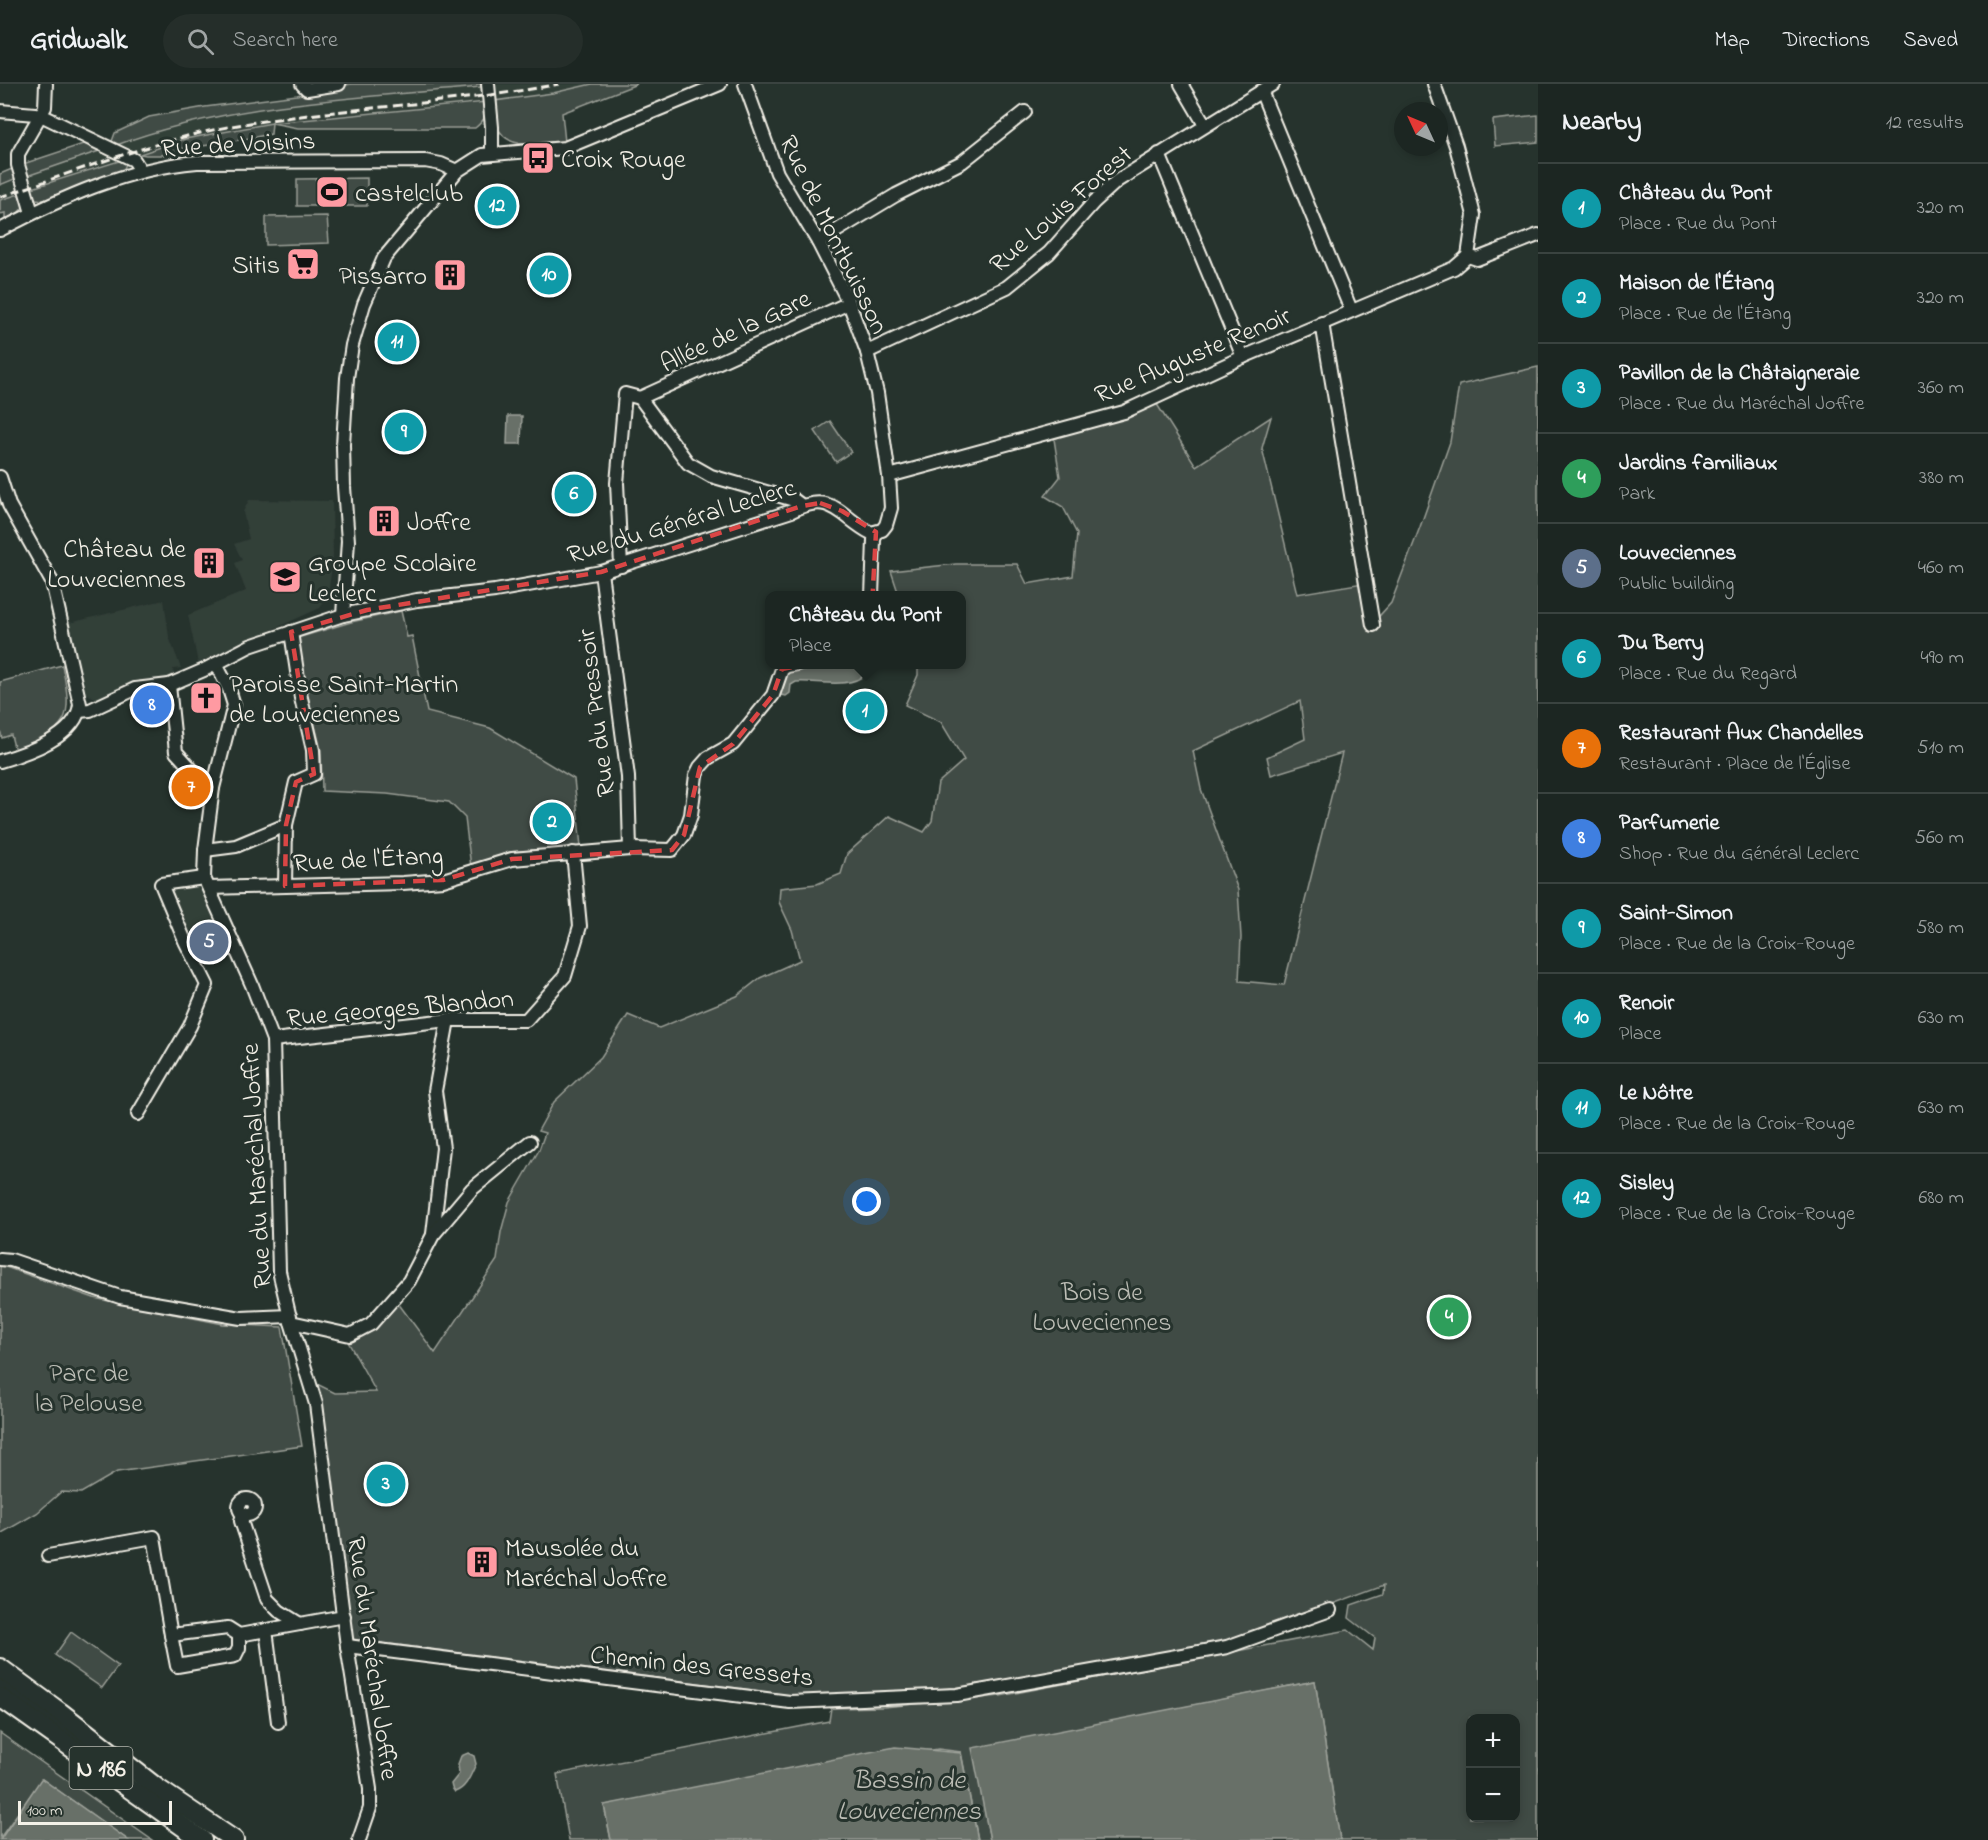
<!DOCTYPE html>
<meta charset="utf-8">
<style>
body{margin:0;font-family:"Indie Flower",sans-serif;background:#252e2a;color:#f1f3f6}
.controls{position:absolute;right:18px;bottom:18px;display:grid;overflow:hidden;border-radius:12px;box-shadow:0 3px 9px #0003}
.controls button{width:54px;height:54px;display:grid;place-items:center;padding:0;border:0;border-bottom:2px solid #3a4340;background:#1c2622;color:#f1f3f6;font:30px sans-serif}
.compass{position:absolute;left:1394px;top:18px;width:54px;height:54px;border-radius:50%;background:#1c2622;box-shadow:0 3px 9px #0003;rotate:314deg}
.scale{position:absolute;left:18px;bottom:15px;width:154px;box-sizing:border-box;padding-left:6px;border:3px solid #f4f1e8;border-top:0;font-size:16px;line-height:21px;white-space:nowrap;color:#f4f1e8;-webkit-text-stroke:4px #26332d;paint-order:stroke}
.you{position:absolute;left:867px;top:1118px;width:21px;height:21px;margin:-15px;border:4px solid #fff;border-radius:50%;background:#1a73e8;box-shadow:0 0 0 9px #1a73e833}
.badge{display:grid;place-items:center;width:39px;height:39px;border-radius:50%;background:#ff9aa2;color:#fff;font-size:20px;font-weight:700}
.pin{position:absolute;translate:-50% -50%;border:3px solid #fff;box-shadow:0 2px 6px #0006}
.popup{position:absolute;left:765px;top:507px;width:201px;height:78px;box-sizing:border-box;display:grid;place-content:center;border-radius:12px;background:#1c2622;filter:drop-shadow(0 2px 4px #0005);font-size:20px;white-space:nowrap;color:#a0a5a5}
.popup b{font-size:22px;color:#f1f3f6}
.popup::after{content:'';position:absolute;left:50%;top:100%;margin-left:-12px;border:12px solid transparent;border-top-color:#1c2622}
.list{margin:0;padding:0;list-style:none}
h2{display:flex;justify-content:space-between;align-items:center;height:78px;margin:0;padding:0 24px;font-size:26px}
h2 small{font-size:20px;font-weight:400;color:#a0a5a5}
.list li{display:grid;grid-template-columns:39px 1fr auto;gap:18px;align-items:center;box-sizing:border-box;height:90px;padding:0 24px;border-top:2px solid #3a4340}
.list b{display:block;font-size:22px;white-space:nowrap}
.list p{margin:0;font-size:20px;white-space:nowrap;color:#a0a5a5}
.list em{font-size:20px;font-style:normal;color:#a0a5a5}
.icon{flex:none;width:33px;height:33px;fill:none;stroke:currentColor;stroke-width:2;stroke-linecap:round;stroke-linejoin:round}
.map{position:relative;flex:none;width:1538px;height:1756px;overflow:hidden}
header{display:flex;align-items:center;gap:36px;box-sizing:border-box;height:84px;padding:0 30px;background:#1c2622;border-bottom:2px solid #3a4340}
header strong{font-size:28px}
nav{display:flex;gap:33px;margin-inline-start:auto;font-size:21px}
.search{width:420px;height:54px;background:#252e2a;display:flex;align-items:center;gap:15px;box-sizing:border-box;padding:0 21px;border-radius:33px;color:#a0a5a5;font-size:22px}
main{display:flex}
aside{flex:1;background:#1c2622}
.map>svg:first-child{display:block}
.built{fill:#333f39}
.green{fill:#414b45;stroke:#9a9e96;stroke-width:1.5;fill-rule:evenodd}
.water{fill:#676f68;stroke:#9fa39b;stroke-width:1.5}
.lines{fill:none;stroke-linecap:round;stroke-linejoin:round}
.street-casing{stroke:#f4f1e8;stroke-width:16}
.secondary-casing{stroke:#f4f1e8;stroke-width:21}
.primary-casing{stroke:#f4f1e8;stroke-width:22}
.street{stroke:#26332d;stroke-width:12}
.secondary{stroke:#26332d;stroke-width:16}
.primary{stroke:#26332d;stroke-width:18}
.rail{stroke:#f4f1e8;stroke-width:3;stroke-dasharray:9 4.5;stroke-linecap:butt}
.marked{fill:none;stroke:#da4645;stroke-width:4.5;stroke-dasharray:12 8;stroke-linejoin:round}
.labels{text-anchor:middle;stroke-width:6;stroke-linejoin:round;paint-order:stroke}
.shield{fill:#26332d;stroke:#b6b8b0;stroke-width:1.5}
.shield-label{font-size:24px;font-weight:bold;fill:#f4f1e8}
.street-label{font-size:26px;fill:#f4f1e8;stroke:#26332d}
.poi-label{font-size:26px;fill:#f4f1e8;stroke:#26332d;text-anchor:start}
.park-label{font-size:26px;fill:#bebfb7;stroke:#26332d}
.water-label{font-size:27px;font-style:italic;fill:#bcbdb5;stroke:#26332d}
</style>
<header>
<strong>Gridwalk</strong>
<div class="search"><svg class="icon" aria-label="search" viewBox="0 0 24 24"><circle cx="10" cy="10" r="6"/><path d="M15 15l6 6"/></svg>Search here</div>
<nav><a>Map</a><a>Directions</a><a>Saved</a></nav>
</header>
<main>
<div class="map">
<svg width="1538" height="1756" viewBox="0 0 1538 1756">
<rect width="100%" height="100%" fill="#26332d"/>
<filter id="ink" filterUnits="userSpaceOnUse"><feTurbulence type="fractalNoise" baseFrequency=".0167" numOctaves="2"/><feDisplacementMap in="SourceGraphic" scale="12" xChannelSelector="R" yChannelSelector="G"/><feConvolveMatrix kernelMatrix="1 2 1 2 8 2 1 2 1" color-interpolation-filters="sRGB"/></filter>
<g filter="url(#ink)">
<g class="built">
<polygon points="351,0 637,0 561,29 494,17 483,38 475,44 298,44 272,39 271,50 218,60 177,65 178,71 140,70 122,76 126,80 125,83 44,116 36,115 30,108 18,129 6,134 5,129 0,130 0,90 12,85 17,94 111,60 115,47 149,33 205,23 297,11"/>
<polygon points="249,416 332,417 333,474 328,512 320,524 198,579 188,531 246,507 235,479 242,476 234,460 249,455 243,428"/>
<polygon points="164,516 169,553 181,584 173,585 175,594 130,604 97,615 85,609 69,539"/>
<polygon points="203,802 232,866 203,881 166,807 169,803"/>
</g>
<g class="green">
<path d="M351 0H484L480 3C358 14 230 18 114 62L111 60 115 49 149 33 205 23 297 11Z"/>
<path d="M592 0H637L562 29 565 58C544 59 506 69 497 41 494 34 495 25 494 17L553 9Z"/>
<path d="M486 18C487 31 485 36 475 44H298L272 39 271 50 218 60 177 65 178 71H146L140 70 185 55 272 39Z"/>
<polygon points="1538,31 1538,58 1495,62 1493,36"/>
<polygon points="89,58 102,66 27,92 23,80"/>
<polygon points="122,76 126,80 123,87 44,116 36,115 30,108 32,104"/>
<polygon points="12,85 17,94 0,101 0,90"/>
<polygon points="367,94 367,122 297,122 297,95"/>
<polygon points="16,111 23,111 25,121 18,129 5,136 5,129 0,130 0,116"/>
<polygon points="327,132 329,159 266,161 266,133"/>
<path d="M1538 283V1756H1340L1315 1597 973 1665 990 1756H978L961 1668 938 1665 604 1721 611 1756H569L557 1690 829 1637 831 1624 884 1623 1000 1612 1348 1546 1373 1566 1375 1554 1349 1534 1351 1521 1383 1510 1384 1501 1226 1559 956 1604 790 1613 753 1606 351 1555 315 1299 335 1309 376 1308 347 1256 376 1245 398 1219 435 1269 497 1176 501 1148 509 1118 539 1066 545 1049 538 1047 554 1018 601 973 628 931 659 944 737 912 760 894 800 876 792 846 779 818 780 804 817 800 841 790 847 770 889 732 924 748 932 737 938 699 964 676 941 638 905 621 918 591V581L961 580V512L899 511 891 487 956 480H1017L1027 500 1073 492 1077 450 1063 423 1045 412 1060 393 1054 355 1153 314 1196 382 1271 333 1262 364 1297 510 1363 499 1370 542 1391 519 1420 443 1450 358 1459 301ZM1300 617 1305 655 1267 673 1271 691 1342 669 1284 901 1239 897 1241 853 1238 806 1201 705 1193 667ZM1470 1634H1516V1734H1470Z"/>
<polygon points="830,337 851,368 836,378 815,347"/>
<polygon points="401,527 407,553 412,552 427,628 490,644 574,695 581,763 509,768 471,783 465,734 449,718 387,710 322,707 321,666 294,555 351,538"/>
<path d="M62 581C74 638 68 643 15 667L11 651 2 654 0 646V598Z"/>
<polygon points="0,1181 94,1214 223,1240 282,1243 302,1362 117,1388 81,1409 61,1408 37,1429 0,1450"/>
<polygon points="71,1548 118,1582 102,1604 55,1571"/>
<polygon points="0,1649 152,1756 128,1756 42,1695 0,1754"/>
</g>
<g class="water">
<polygon points="508,332 522,332 521,360 507,360"/>
<path d="M867 581 866 590C849 606 817 596 796 598L791 601 790 609 786 612 780 611C779 600 781 594 789 587Z"/>
<polygon points="1315,1597 1340,1756 990,1756 972,1664"/>
<polygon points="895,1663 961,1669 978,1756 611,1756 604,1721"/>
<path d="M468 1669 474 1672 476 1680C471 1690 467 1704 455 1708L452 1704 451 1700 459 1690 458 1680 461 1672Z"/>
<polygon points="41,1695 42,1695 128,1756 0,1756"/>
</g>
<g class="lines">
<defs>
<g id="street">
<polyline points="302,0 307,5 339,0"/>
<polyline points="488,0 492,43 492,69"/>
<polyline points="1181,0 1205,41"/>
<polyline points="1434,0 1456,62 1474,131 1468,172"/>
<polyline points="1261,7 1351,226"/>
<polyline points="0,27 35,30 45,33 134,76 141,87"/>
<polyline points="1159,70 1243,273"/>
<polyline points="32,129 18,81 18,70 45,23 46,0"/>
<path d="M0 146C61 114 127 84 197 78L425 77 441 80 457 87"/>
<polyline points="818,158 896,111 962,78 1025,28"/>
<polyline points="1468,172 1477,175 1538,151"/>
<polyline points="1322,239 1373,541"/>
<polyline points="867,268 1007,203 1049,169 1094,118 1117,97 1273,0"/>
<polyline points="640,314 849,219"/>
<polyline points="889,392 1124,328 1243,273 1454,184 1468,172"/>
<path d="M0 393 9 421 52 498 80 620C77 653 27 669 0 677"/>
<polyline points="621,482 617,399 625,310 640,314 688,379 711,392 794,416 802,422"/>
<polyline points="601,488 628,693 630,765"/>
<polyline points="872,512 874,456 876,448"/>
<polyline points="343,531 348,457 344,403 343,361 347,294 352,261 364,220 384,174 457,87 482,71 565,64 720,0"/>
<polyline points="216,580 229,605 234,621 213,704 205,766 204,794 252,901 273,956 279,1187 291,1238 316,1320 347,1562 370,1705 370,1724 359,1756"/>
<polyline points="169,601 176,668 196,690 213,704"/>
<path d="M79 627 90 626 135 605 169 601 204 586 250 562 343 531 417 516 495 507 601 488 792 427C833 406 840 433 871 449L882 446 886 441 891 424 889 392 877 309 867 268 849 219 818 158 777 89 745 0"/>
<polyline points="205,766 236,762 286,741 296,698 314,690 313,666 301,614 291,548"/>
<polyline points="285,802 286,741"/>
<polyline points="209,804 403,799 443,796 512,775 630,765 672,766 684,751 691,731 696,691 700,683 708,674 733,660 773,611 782,585 787,582 798,580"/>
<polyline points="273,956 448,936 526,936 565,892 580,842 573,769"/>
<polyline points="138,1030 190,942 207,901 185,857 161,800 204,794"/>
<polyline points="433,1150 443,1064 435,1007 448,936"/>
<polyline points="0,1175 11,1176 120,1213 241,1234 290,1232"/>
<polyline points="291,1238 350,1251 371,1240 409,1197 433,1151 472,1105 530,1058"/>
<circle cx="247" cy="1423" r="8"/>
<polyline points="243,1430 241,1437 267,1515 279,1527 300,1540"/>
<polyline points="48,1472 154,1453 171,1551"/>
<polyline points="266,1546 278,1638"/>
<polyline points="239,1551 239,1564 235,1572 177,1582 171,1551 228,1544 239,1551 344,1532"/>
<polyline points="347,1562 790,1618 957,1611 1227,1563 1330,1526"/>
</g>
<polyline id="secondary" points="0,1599 93,1663"/>
<g id="primary">
<polyline points="0,1584 60,1628 157,1704 234,1756"/>
<polyline points="0,1613 202,1756"/>
</g>
</defs>
<use href="#street" class="street-casing"/>
<use href="#secondary" class="secondary-casing"/>
<use href="#primary" class="primary-casing"/>
<use href="#street" class="street"/>
<use href="#secondary" class="secondary"/>
<use href="#primary" class="primary"/>
<path class="rail" d="M0 113C80 86 160 54 244 40 348 23 455 20 559 0"/>
</g>
</g>
<path class="marked" d="M820 419 842 427 876 448 870 559 859 572 782 585 773 611 733 660 700 683 684 751 672 766 512 775 443 796 285 802 286 741 296 698 314 690 291 548 367 526 601 488 802 422Z"/>
<defs>
<symbol id="bus-square" viewBox="-11 -11 22 22"><rect x="-9" y="-9" width="18" height="18" rx="4" fill="#ff9aa2" stroke="#26332d"/><path d="M-5-6H5V4H4V6H2V4H-2V6H-4V4H-5ZM-3.5-4V0h7V-4ZM-3.5 1.2v1.5H-2V1.2ZM2 1.2v1.5H3.5V1.2Z" fill="#111"/></symbol>
<symbol id="stadium-square" viewBox="-11 -11 22 22"><rect x="-9" y="-9" width="18" height="18" rx="4" fill="#ff9aa2" stroke="#26332d"/><path d="M0-5a6.5 5 0 1 0 0 10a6.5 5 0 1 0 0-10ZM-3.5-1.8h7v3.6h-7Z" fill="#111"/></symbol>
<symbol id="supermarket-square" viewBox="-11 -11 22 22"><rect x="-9" y="-9" width="18" height="18" rx="4" fill="#ff9aa2" stroke="#26332d"/><path d="M-6-5.5h2.5l.6 2H6L4.5 2H-2.5L-4.4-4H-6ZM-1.5 3.2a1.3 1.3 0 1 0 .1 0ZM3 3.2a1.3 1.3 0 1 0 .1 0Z" fill="#111"/></symbol>
<symbol id="building-square" viewBox="-11 -11 22 22"><rect x="-9" y="-9" width="18" height="18" rx="4" fill="#ff9aa2" stroke="#26332d"/><path d="M-4-6H4V6H1V3H-1V6H-4ZM-2.5-4.3h1.7v1.8h-1.7ZM.8-4.3h1.7v1.8H.8ZM-2.5-1h1.7V.8h-1.7ZM.8-1h1.7V.8H.8Z" fill="#111"/></symbol>
<symbol id="school-square" viewBox="-11 -11 22 22"><rect x="-9" y="-9" width="18" height="18" rx="4" fill="#ff9aa2" stroke="#26332d"/><path d="M0-5L7-2L0 1L-7-2ZM-4 1L0 2.5L4 1V4Q0 6-4 4Z" fill="#111"/></symbol>
<symbol id="church-square" viewBox="-11 -11 22 22"><rect x="-9" y="-9" width="18" height="18" rx="4" fill="#ff9aa2" stroke="#26332d"/><path d="M-1.2-6h2.4v3.5h3.3v2.4h-3.3V6h-2.4V-.1h-3.3v-2.4h3.3Z" fill="#111"/></symbol>
</defs>
<g fill-rule="evenodd">
<use href="#bus-square" x="519" y="55" width="38" height="38"/>
<use href="#stadium-square" x="313" y="89" width="38" height="38"/>
<use href="#supermarket-square" x="284" y="161" width="38" height="38"/>
<use href="#building-square" x="431" y="172" width="38" height="38"/>
<use href="#building-square" x="365" y="418" width="38" height="38"/>
<use href="#building-square" x="190" y="460" width="38" height="38"/>
<use href="#school-square" x="266" y="474" width="38" height="38"/>
<use href="#church-square" x="187" y="595" width="38" height="38"/>
<use href="#building-square" x="463" y="1459" width="38" height="38"/>
</g>
<g class="labels">
<rect class="shield" x="69.5" y="1663" width="63" height="42" rx="4.5"/>
<g class="shield-label">
<text x="101" y="1692">N 186</text>
</g>
<g class="street-label">
<text transform="translate(238 59) rotate(-3)" y="9">Rue de Voisins</text>
<text transform="translate(1060 124) rotate(-41)" y="9">Rue Louis Forest</text>
<text transform="translate(835 150) rotate(64)" y="9">Rue de Montbuisson</text>
<text transform="translate(735 246) rotate(-25)" y="9">Allée de la Gare</text>
<text transform="translate(1192 270) rotate(-23)" y="9">Rue Auguste Renoir</text>
<text transform="translate(681 436) rotate(-17)" y="9">Rue du Général Leclerc</text>
<text transform="translate(595 629) rotate(-97)" y="9">Rue du Pressoir</text>
<text transform="translate(368 774) rotate(-3)" y="9">Rue de l'Étang</text>
<text transform="translate(400 923) rotate(-5)" y="9">Rue Georges Blandon</text>
<text transform="translate(255 1082) rotate(-93)" y="9">Rue du Maréchal Joffre</text>
<text transform="translate(374 1574) rotate(82)" y="9">Rue du Maréchal Joffre</text>
<text transform="translate(702 1581) rotate(6)" y="9">Chemin des Gressets</text>
</g>
<g class="poi-label">
<text x="561" y="83">Croix Rouge</text>
<text x="355" y="117">castelclub</text>
<text x="280" y="189" text-anchor="end">Sitis</text>
<text x="427" y="200" text-anchor="end">Pissarro</text>
<text x="407" y="446">Joffre</text>
<text x="186" y="473" text-anchor="end">Château de<tspan x="186" dy="30">Louveciennes</tspan></text>
<text x="308" y="487">Groupe Scolaire<tspan x="308" dy="30">Leclerc</tspan></text>
<text x="229" y="608">Paroisse Saint-Martin<tspan x="229" dy="30">de Louveciennes</tspan></text>
<text x="505" y="1472">Mausolée du<tspan x="505" dy="30">Maréchal Joffre</tspan></text>
</g>
<g class="park-label">
<text x="1102" y="1216">Bois de<tspan x="1102" dy="30">Louveciennes</tspan></text>
<text x="89" y="1297">Parc de<tspan x="89" dy="30">la Pelouse</tspan></text>
</g>
<g class="water-label">
<text x="909" y="1704">Bassin de<tspan x="909" dy="31">Louveciennes</tspan></text>
</g>
</g>
</svg>
<div class="controls">
<button>+</button>
<button>−</button>
</div>
<svg class="compass" viewBox="-18 -18 36 36"><path d="M0-13l5 13h-10z" fill="#e53935"/><path d="M0 13l5-13h-10z" fill="#a0a5a5"/></svg>
<div class="scale">100 m</div>
<div class="you"></div>
<div class="pin badge" style="left:865px;top:627px;background:#0f9aa8">1</div>
<div class="popup"><b>Château du Pont</b>Place</div>
<div class="pin badge" style="left:552px;top:738px;background:#0f9aa8">2</div>
<div class="pin badge" style="left:386px;top:1400px;background:#0f9aa8">3</div>
<div class="pin badge" style="left:1449px;top:1233px;background:#2e9e5b">4</div>
<div class="pin badge" style="left:209px;top:858px;background:#5c6f8a">5</div>
<div class="pin badge" style="left:574px;top:410px;background:#0f9aa8">6</div>
<div class="pin badge" style="left:191px;top:703px;background:#e8710a">7</div>
<div class="pin badge" style="left:152px;top:621px;background:#3f7fe0">8</div>
<div class="pin badge" style="left:404px;top:348px;background:#0f9aa8">9</div>
<div class="pin badge" style="left:549px;top:191px;background:#0f9aa8">10</div>
<div class="pin badge" style="left:397px;top:258px;background:#0f9aa8">11</div>
<div class="pin badge" style="left:497px;top:122px;background:#0f9aa8">12</div>
</div>
<aside>
<h2>Nearby<small>12 results</small></h2>
<ul class="list">
<li><span class="badge" style="background:#0f9aa8">1</span><div><b>Château du Pont</b><p>Place · Rue du Pont</p></div><em>320 m</em></li>
<li><span class="badge" style="background:#0f9aa8">2</span><div><b>Maison de l'Étang</b><p>Place · Rue de l'Étang</p></div><em>320 m</em></li>
<li><span class="badge" style="background:#0f9aa8">3</span><div><b>Pavillon de la Châtaigneraie</b><p>Place · Rue du Maréchal Joffre</p></div><em>360 m</em></li>
<li><span class="badge" style="background:#2e9e5b">4</span><div><b>Jardins familiaux</b><p>Park</p></div><em>380 m</em></li>
<li><span class="badge" style="background:#5c6f8a">5</span><div><b>Louveciennes</b><p>Public building</p></div><em>460 m</em></li>
<li><span class="badge" style="background:#0f9aa8">6</span><div><b>Du Berry</b><p>Place · Rue du Regard</p></div><em>490 m</em></li>
<li><span class="badge" style="background:#e8710a">7</span><div><b>Restaurant Aux Chandelles</b><p>Restaurant · Place de l'Église</p></div><em>510 m</em></li>
<li><span class="badge" style="background:#3f7fe0">8</span><div><b>Parfumerie</b><p>Shop · Rue du Général Leclerc</p></div><em>560 m</em></li>
<li><span class="badge" style="background:#0f9aa8">9</span><div><b>Saint-Simon</b><p>Place · Rue de la Croix-Rouge</p></div><em>580 m</em></li>
<li><span class="badge" style="background:#0f9aa8">10</span><div><b>Renoir</b><p>Place</p></div><em>630 m</em></li>
<li><span class="badge" style="background:#0f9aa8">11</span><div><b>Le Nôtre</b><p>Place · Rue de la Croix-Rouge</p></div><em>630 m</em></li>
<li><span class="badge" style="background:#0f9aa8">12</span><div><b>Sisley</b><p>Place · Rue de la Croix-Rouge</p></div><em>680 m</em></li>
</ul>
</aside>
</main>
